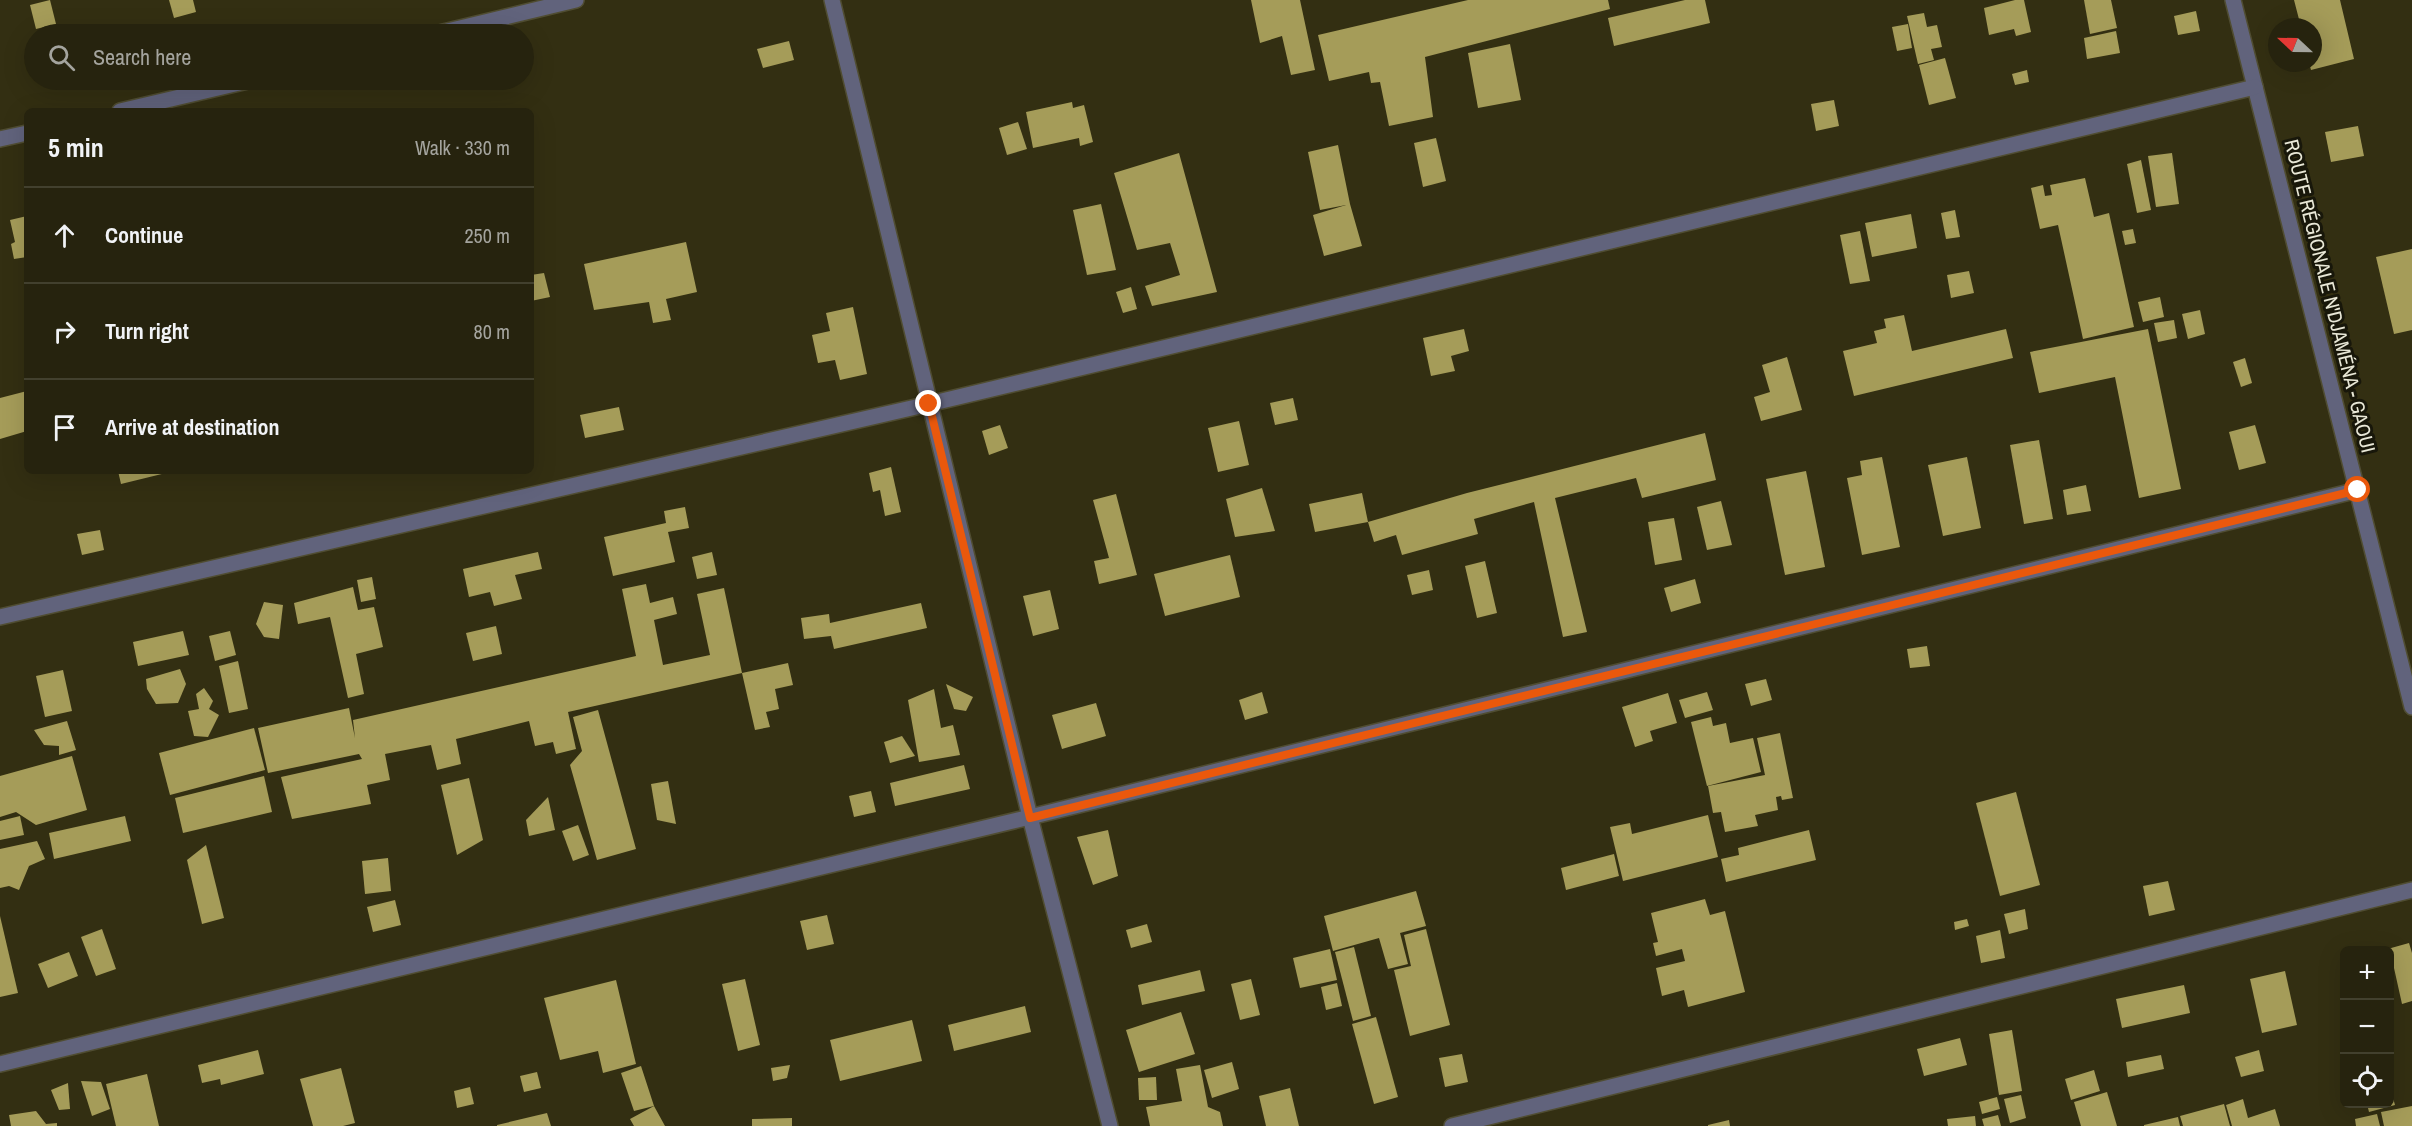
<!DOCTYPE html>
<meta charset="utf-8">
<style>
body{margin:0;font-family:"Archivo Narrow",sans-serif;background:#322f1c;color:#f1f3f6}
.controls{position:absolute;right:18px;bottom:18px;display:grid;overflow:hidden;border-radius:9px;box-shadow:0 6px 24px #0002}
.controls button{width:54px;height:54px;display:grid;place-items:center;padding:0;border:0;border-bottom:2px solid #42402e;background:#26230e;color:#f1f3f6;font:30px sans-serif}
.compass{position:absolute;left:2268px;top:18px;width:54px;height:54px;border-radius:50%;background:#26230e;box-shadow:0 6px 24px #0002;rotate:292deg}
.stop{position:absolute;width:18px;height:18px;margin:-14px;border:4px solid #ea580c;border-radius:50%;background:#fff}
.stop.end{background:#ea580c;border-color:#fff;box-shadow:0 2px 6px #0008}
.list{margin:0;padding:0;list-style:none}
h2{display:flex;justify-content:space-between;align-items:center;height:78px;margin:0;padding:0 24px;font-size:26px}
h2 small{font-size:20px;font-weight:400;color:#a4a49e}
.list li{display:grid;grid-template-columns:39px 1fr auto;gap:18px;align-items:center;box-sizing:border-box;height:96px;padding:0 24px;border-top:2px solid #42402e}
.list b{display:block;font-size:22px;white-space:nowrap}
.list em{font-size:20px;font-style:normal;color:#a4a49e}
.icon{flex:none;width:33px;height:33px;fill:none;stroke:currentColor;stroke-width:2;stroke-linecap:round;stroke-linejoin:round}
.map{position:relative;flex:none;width:2412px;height:1126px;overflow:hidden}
.search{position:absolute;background:#26230e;box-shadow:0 6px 24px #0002;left:24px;top:24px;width:510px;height:66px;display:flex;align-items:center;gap:15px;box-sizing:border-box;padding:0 21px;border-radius:33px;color:#a4a49e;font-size:22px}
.panel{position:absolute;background:#26230e;box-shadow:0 6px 24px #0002;left:24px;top:108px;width:510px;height:366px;border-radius:9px}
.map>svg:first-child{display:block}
.building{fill:#a59c59}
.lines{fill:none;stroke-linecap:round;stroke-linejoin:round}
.minor-casing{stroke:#504d32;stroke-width:18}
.minor{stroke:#61637c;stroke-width:15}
.route{stroke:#ea580c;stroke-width:8}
.labels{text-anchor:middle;stroke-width:6;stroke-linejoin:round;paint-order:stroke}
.street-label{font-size:20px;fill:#e9e8d7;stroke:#18170a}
</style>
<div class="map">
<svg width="2412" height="1126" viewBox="0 0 2412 1126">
<rect width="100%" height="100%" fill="#332f12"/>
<g class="building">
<polygon points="50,0 56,24 36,29 30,5"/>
<polygon points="169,0 193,0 196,12 174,18"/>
<polygon points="1251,0 1300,0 1315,70 1291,75 1282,36 1260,43"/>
<polygon points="1468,0 1608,0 1610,9 1425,57 1433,117 1389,126 1380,82 1371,83 1369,72 1329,81 1318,35"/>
<polygon points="1685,0 1705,0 1710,23 1614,46 1608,18"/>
<polygon points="2015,0 2024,0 2031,32 2016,36 2014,29 1989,35 1984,8"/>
<polygon points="2084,0 2111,0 2117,28 2090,34"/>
<polygon points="2294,0 2340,0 2354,59 2311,70 2309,63 2313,63 2313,27 2301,27"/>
<polygon points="2196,11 2200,31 2178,35 2174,16"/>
<polygon points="1924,13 1927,27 1937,25 1942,47 1931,49 1934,60 1918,64 1907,16"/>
<polygon points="1908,24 1912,48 1897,51 1892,27"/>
<polygon points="2116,31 2120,53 2087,59 2084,38"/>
<polygon points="789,41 794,60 763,68 757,49"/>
<polygon points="1510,44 1521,100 1478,108 1468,53"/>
<polygon points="1945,58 1956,98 1929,105 1919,65"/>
<polygon points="2027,70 2029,82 2015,85 2012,74"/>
<polygon points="1834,100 1839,126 1816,131 1811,104"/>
<polygon points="1072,102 1073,108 1084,105 1093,142 1080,146 1079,138 1033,148 1026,112"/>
<polygon points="1018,122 1027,149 1007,155 999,128"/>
<polygon points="2358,126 2364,156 2331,162 2325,132"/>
<polygon points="1436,138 1446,181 1423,187 1414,143"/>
<polygon points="1338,145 1350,204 1362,246 1324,256 1313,215 1346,205 1320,210 1308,152"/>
<polygon points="1179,153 1217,292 1152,306 1145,286 1180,275 1170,243 1137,250 1114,173"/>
<polygon points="2172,153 2179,204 2156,207 2148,156"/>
<polygon points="2141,160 2151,210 2137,213 2127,164"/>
<polygon points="2085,178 2094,217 2109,213 2134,327 2083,339 2058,225 2040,229 2031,188 2043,185 2045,196 2052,195 2050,185"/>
<polygon points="1101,204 1116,270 1087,275 1073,210"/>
<polygon points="1955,210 1960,237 1946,239 1941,213"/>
<polygon points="1911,214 1917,248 1872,257 1865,223"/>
<polygon points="27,216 27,257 14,259 11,244 15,242 10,220"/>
<polygon points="2133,229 2136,243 2125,245 2122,231"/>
<polygon points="1860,231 1870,281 1850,284 1840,235"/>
<polygon points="686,242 697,292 666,299 671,320 653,323 649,302 594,310 584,264"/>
<polygon points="2412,249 2412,330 2394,334 2376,257"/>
<polygon points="1969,271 1974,293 1951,298 1947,275"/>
<polygon points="544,273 550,297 531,301 531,275"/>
<polygon points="1131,287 1137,309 1123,313 1116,292"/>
<polygon points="2160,297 2164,317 2143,322 2138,302"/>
<polygon points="853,307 867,374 840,380 835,360 818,363 812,335 830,331 826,313"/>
<polygon points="2200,310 2205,334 2188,339 2182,314"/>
<polygon points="1904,315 1912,351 2006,329 2013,358 1854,396 1843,351 1877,343 1874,331 1886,328 1884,319"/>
<polygon points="2174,320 2177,338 2158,342 2154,323"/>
<polygon points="1464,329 1469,351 1451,356 1455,371 1431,376 1423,338"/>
<polygon points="2148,329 2181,489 2139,498 2115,377 2039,393 2030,352"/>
<polygon points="1787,357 1802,410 1761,421 1754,397 1770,392 1762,365"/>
<polygon points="2245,358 2252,383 2241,387 2233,362"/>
<polygon points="27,391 27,431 0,439 0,398"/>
<polygon points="1293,398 1298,420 1275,425 1270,403"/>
<polygon points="619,407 624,430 585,438 580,415"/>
<polygon points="1239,421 1249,465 1218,472 1208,428"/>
<polygon points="1000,425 1008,448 989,455 982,431"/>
<polygon points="2255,425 2266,463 2239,470 2229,432"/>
<polygon points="1705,433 1716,480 1642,498 1636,478 1555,498 1587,632 1563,637 1534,502 1474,519 1478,534 1402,555 1396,535 1374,542 1368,522 1467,493"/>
<polygon points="2039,440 2053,519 2024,524 2010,445"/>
<polygon points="1882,457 1900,547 1862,555 1847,478 1862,475 1860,461"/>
<polygon points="1967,457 1981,528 1943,536 1928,465"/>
<polygon points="891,467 901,512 885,516 880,490 873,492 869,473"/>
<polygon points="118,471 170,471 170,472 121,484"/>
<polygon points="1806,471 1825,567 1785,575 1766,479"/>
<polygon points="2086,485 2091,511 2067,515 2063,490"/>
<polygon points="1262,488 1275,531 1235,537 1226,499"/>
<polygon points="1362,493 1368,522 1315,532 1309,504"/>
<polygon points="1116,494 1137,575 1099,584 1094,561 1109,558 1093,500"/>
<polygon points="1721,501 1732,545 1707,550 1697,507"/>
<polygon points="685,507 689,528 668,532 675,562 613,576 604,537 666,523 664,511"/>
<polygon points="1674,518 1682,560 1655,565 1648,522"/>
<polygon points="100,530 104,550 82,555 77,534"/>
<polygon points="538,552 542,569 515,575 522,599 494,606 490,592 469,597 463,569"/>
<polygon points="712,552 717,575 697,579 692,557"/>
<polygon points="1230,555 1240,597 1165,616 1154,574"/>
<polygon points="1485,561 1497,613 1477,618 1465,566"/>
<polygon points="1429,570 1433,590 1412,595 1407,575"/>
<polygon points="372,577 376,599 361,602 357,580"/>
<polygon points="1695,579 1701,603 1671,612 1664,588"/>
<polygon points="646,584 650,603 673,597 677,614 654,620 663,665 710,655 697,594 724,588 742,673 568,712 576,749 556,754 553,742 535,746 529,721 456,739 461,764 437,770 431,745 385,754 390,780 367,785 371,804 292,819 281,777 362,759 359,754 268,773 258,728 349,708 355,738 353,720 636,656 622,589"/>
<polygon points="353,587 358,610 374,607 383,647 356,654 364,694 348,698 330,617 298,624 294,603"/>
<polygon points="1050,590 1059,629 1033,636 1023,596"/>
<polygon points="264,602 283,605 279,639 264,637 256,624"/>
<polygon points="921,603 927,628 834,649 831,636 804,639 801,618 829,614 830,623"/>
<polygon points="496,626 502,654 473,661 466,633"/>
<polygon points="183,631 189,655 138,666 133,642"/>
<polygon points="230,631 236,655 215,661 209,636"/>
<polygon points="1927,646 1930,666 1910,668 1907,649"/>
<polygon points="238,661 248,709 229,713 219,666"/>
<polygon points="788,663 793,685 775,689 779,709 766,712 770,727 755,730 742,673"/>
<polygon points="180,669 186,684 178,703 156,704 147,689 146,679"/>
<polygon points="63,670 72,711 45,717 36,676"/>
<polygon points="1766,679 1772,700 1751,706 1745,684"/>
<polygon points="946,684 973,697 966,711 954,709"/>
<polygon points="204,688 213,701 209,709 219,715 208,737 194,736 188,711 199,709 196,694"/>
<polygon points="934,689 941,728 953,725 960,755 919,762 908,700"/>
<polygon points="1262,692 1268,713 1245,720 1239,700"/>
<polygon points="1707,692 1713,710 1685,718 1679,700"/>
<polygon points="1668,693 1677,723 1650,731 1653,741 1635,747 1622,707"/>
<polygon points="1096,703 1106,736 1062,749 1052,715"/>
<polygon points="598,710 636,849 597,860 570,765 582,751 573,717"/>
<polygon points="1711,717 1713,726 1726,723 1730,743 1753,738 1761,772 1707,786 1691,722"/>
<polygon points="67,721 76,750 59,755 59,746 44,745 34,730"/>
<polygon points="254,728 265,770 170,795 159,753"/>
<polygon points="1780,733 1793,798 1782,800 1781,796 1776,797 1778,810 1755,815 1758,826 1725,832 1721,812 1713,813 1708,786 1765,775 1757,738"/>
<polygon points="902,736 915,756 890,763 884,742"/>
<polygon points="72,756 87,810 36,825 16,812 0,817 0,776"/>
<polygon points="964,765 970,789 895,806 890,783"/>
<polygon points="264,776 272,812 183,833 175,798"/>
<polygon points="469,778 483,840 457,855 441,785"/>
<polygon points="668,781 676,824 657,820 651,784"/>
<polygon points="871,791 876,812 854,817 849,796"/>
<polygon points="2016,792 2040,885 2000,896 1976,803"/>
<polygon points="548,797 555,830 529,836 526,820"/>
<polygon points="1708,815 1718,857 1623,881 1610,827 1630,823 1632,834"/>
<polygon points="20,816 24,835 0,840 0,821"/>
<polygon points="125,816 131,841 54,859 49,833"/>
<polygon points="578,825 589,855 573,861 562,831"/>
<polygon points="1108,830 1118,876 1093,885 1077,837"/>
<polygon points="1809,830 1816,860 1726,882 1721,859 1739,855 1738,848"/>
<polygon points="37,841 45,859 29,866 19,890 9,886 0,888 0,849"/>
<polygon points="206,845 224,918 202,924 187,860"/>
<polygon points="1614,854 1619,876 1566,890 1561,868"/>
<polygon points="388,858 391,891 365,894 362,861"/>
<polygon points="2168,881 2175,910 2149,916 2143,886"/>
<polygon points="1416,891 1426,926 1400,933 1408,964 1388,969 1379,938 1333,951 1324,916"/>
<polygon points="1705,899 1710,915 1725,911 1745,992 1688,1007 1684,990 1662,996 1656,968 1685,961 1682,949 1656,956 1653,943 1658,942 1651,913"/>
<polygon points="395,900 401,925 373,932 367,907"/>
<polygon points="2025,909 2028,929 2009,934 2004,914"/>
<polygon points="827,915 834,944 807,950 800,921"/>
<polygon points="0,916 18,993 0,997"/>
<polygon points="1967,919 1969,926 1955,930 1954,922"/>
<polygon points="1147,924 1152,942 1131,948 1126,930"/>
<polygon points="102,929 116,969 96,976 81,937"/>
<polygon points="1426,929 1450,1025 1410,1036 1394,970 1411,966 1404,935"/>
<polygon points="2000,930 2005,958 1981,963 1976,936"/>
<polygon points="2409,943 2412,953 2412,1001 2402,1004 2390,950 2384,950"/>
<polygon points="1354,947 1371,1016 1353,1021 1335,952"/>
<polygon points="1330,949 1337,980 1300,988 1293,958"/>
<polygon points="69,952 78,976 48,988 38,964"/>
<polygon points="1200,970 1205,991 1142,1005 1138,985"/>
<polygon points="2285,971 2297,1025 2262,1033 2250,979"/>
<polygon points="745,979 760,1045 738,1051 722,984"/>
<polygon points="1251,979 1260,1015 1240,1020 1231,984"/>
<polygon points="616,980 636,1064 603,1073 598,1051 560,1060 544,998"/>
<polygon points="1337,983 1342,1006 1326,1010 1321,987"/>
<polygon points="2184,985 2190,1013 2122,1028 2116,999"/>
<polygon points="1025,1006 1031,1032 954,1051 948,1025"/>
<polygon points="1181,1012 1195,1054 1139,1072 1126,1030"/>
<polygon points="1376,1017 1398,1097 1374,1104 1352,1024"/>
<polygon points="912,1020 922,1061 840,1081 830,1040"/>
<polygon points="2012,1030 2022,1091 1999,1095 1989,1034"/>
<polygon points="1960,1038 1967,1065 1924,1076 1917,1049"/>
<polygon points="258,1050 264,1074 221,1085 220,1079 202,1083 198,1065"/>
<polygon points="2259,1050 2264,1071 2241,1077 2235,1057"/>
<polygon points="1462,1054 1468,1082 1445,1087 1439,1058"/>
<polygon points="2161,1055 2164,1069 2128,1077 2126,1062"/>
<polygon points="1232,1062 1239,1089 1212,1098 1204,1070"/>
<polygon points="790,1065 787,1078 773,1081 771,1068"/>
<polygon points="1200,1065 1208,1107 1220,1112 1223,1126 1150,1126 1146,1107 1182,1101 1176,1069"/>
<polygon points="641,1066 654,1106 665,1126 634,1126 630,1119 654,1106 634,1111 621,1073"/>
<polygon points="341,1068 355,1123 343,1126 313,1126 300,1079"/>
<polygon points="2094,1070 2100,1091 2071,1100 2065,1079"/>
<polygon points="537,1072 541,1088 524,1092 520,1076"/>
<polygon points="147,1074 159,1126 116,1126 106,1084"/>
<polygon points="1156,1077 1157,1100 1139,1100 1138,1078"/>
<polygon points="81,1081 101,1082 110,1109 92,1116"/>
<polygon points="68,1083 70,1109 59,1110 51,1090"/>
<polygon points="470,1087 474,1104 457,1108 454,1091"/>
<polygon points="2390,1087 2395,1105 2369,1112 2367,1104 2390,1104"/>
<polygon points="1290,1088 1299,1126 1266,1126 1259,1096"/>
<polygon points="2107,1092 2117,1126 2081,1126 2074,1102"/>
<polygon points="2021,1095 2026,1118 2010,1123 2004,1099"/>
<polygon points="1997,1097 2000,1109 1982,1114 1979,1102"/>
<polygon points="2243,1099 2248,1118 2275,1109 2280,1126 2232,1126 2226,1105"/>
<polygon points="2224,1104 2230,1126 2183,1126 2180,1116"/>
<polygon points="2412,1106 2412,1126 2384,1126 2381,1112"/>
<polygon points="36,1111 46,1124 57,1123 57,1126 11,1126 9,1115"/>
<polygon points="547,1113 551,1126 497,1126 497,1125"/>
<polygon points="2377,1114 2380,1126 2356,1126 2355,1119"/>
<polygon points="1998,1115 2001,1126 1984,1126 1982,1119"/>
<polygon points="1975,1116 1976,1126 1948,1126 1947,1119"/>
<polygon points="2178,1117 2180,1126 2144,1126 2144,1125"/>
<polygon points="792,1118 792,1126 752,1126 752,1119"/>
<polygon points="1729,1120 1730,1126 1708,1126 1708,1125"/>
</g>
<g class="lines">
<defs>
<g id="minor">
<polyline points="832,0 1030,817 1110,1126"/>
<polyline points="2233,0 2412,707"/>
<polyline points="435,34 576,0"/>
<polyline points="120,111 252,80"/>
<polyline points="0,139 27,133"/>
<polyline points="0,617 929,404 2255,87"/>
<polyline points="0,1064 1030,817 2358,490"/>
<polyline points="1452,1126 2412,890"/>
</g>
</defs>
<use href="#minor" class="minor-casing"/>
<use href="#minor" class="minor"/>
</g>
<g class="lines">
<polyline class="route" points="929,404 1030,818 2358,490"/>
</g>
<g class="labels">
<g class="street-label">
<text transform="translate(2330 296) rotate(76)" y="7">ROUTE RÉGIONALE N'DJAMÉNA - GAOUI</text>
</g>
</g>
</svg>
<div class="controls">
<button>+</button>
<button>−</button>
<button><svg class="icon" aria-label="locate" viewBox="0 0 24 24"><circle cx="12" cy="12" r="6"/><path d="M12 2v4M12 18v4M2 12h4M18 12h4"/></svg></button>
</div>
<svg class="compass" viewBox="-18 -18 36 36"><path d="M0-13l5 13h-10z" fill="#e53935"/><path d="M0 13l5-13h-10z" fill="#a4a49e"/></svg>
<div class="stop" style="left:2358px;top:490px"></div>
<div class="stop end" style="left:929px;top:404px"></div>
<div class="search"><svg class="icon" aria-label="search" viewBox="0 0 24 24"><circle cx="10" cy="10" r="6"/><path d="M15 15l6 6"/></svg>Search here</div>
<section class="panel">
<h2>5 min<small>Walk · 330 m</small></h2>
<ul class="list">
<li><svg class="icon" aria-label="ahead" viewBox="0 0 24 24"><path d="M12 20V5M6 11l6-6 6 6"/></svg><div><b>Continue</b></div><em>250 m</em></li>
<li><svg class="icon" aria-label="right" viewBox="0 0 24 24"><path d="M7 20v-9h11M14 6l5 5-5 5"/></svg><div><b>Turn right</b></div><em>80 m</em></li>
<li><svg class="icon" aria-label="arrive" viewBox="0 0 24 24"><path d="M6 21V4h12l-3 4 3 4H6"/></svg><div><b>Arrive at destination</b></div></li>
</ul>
</section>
</div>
